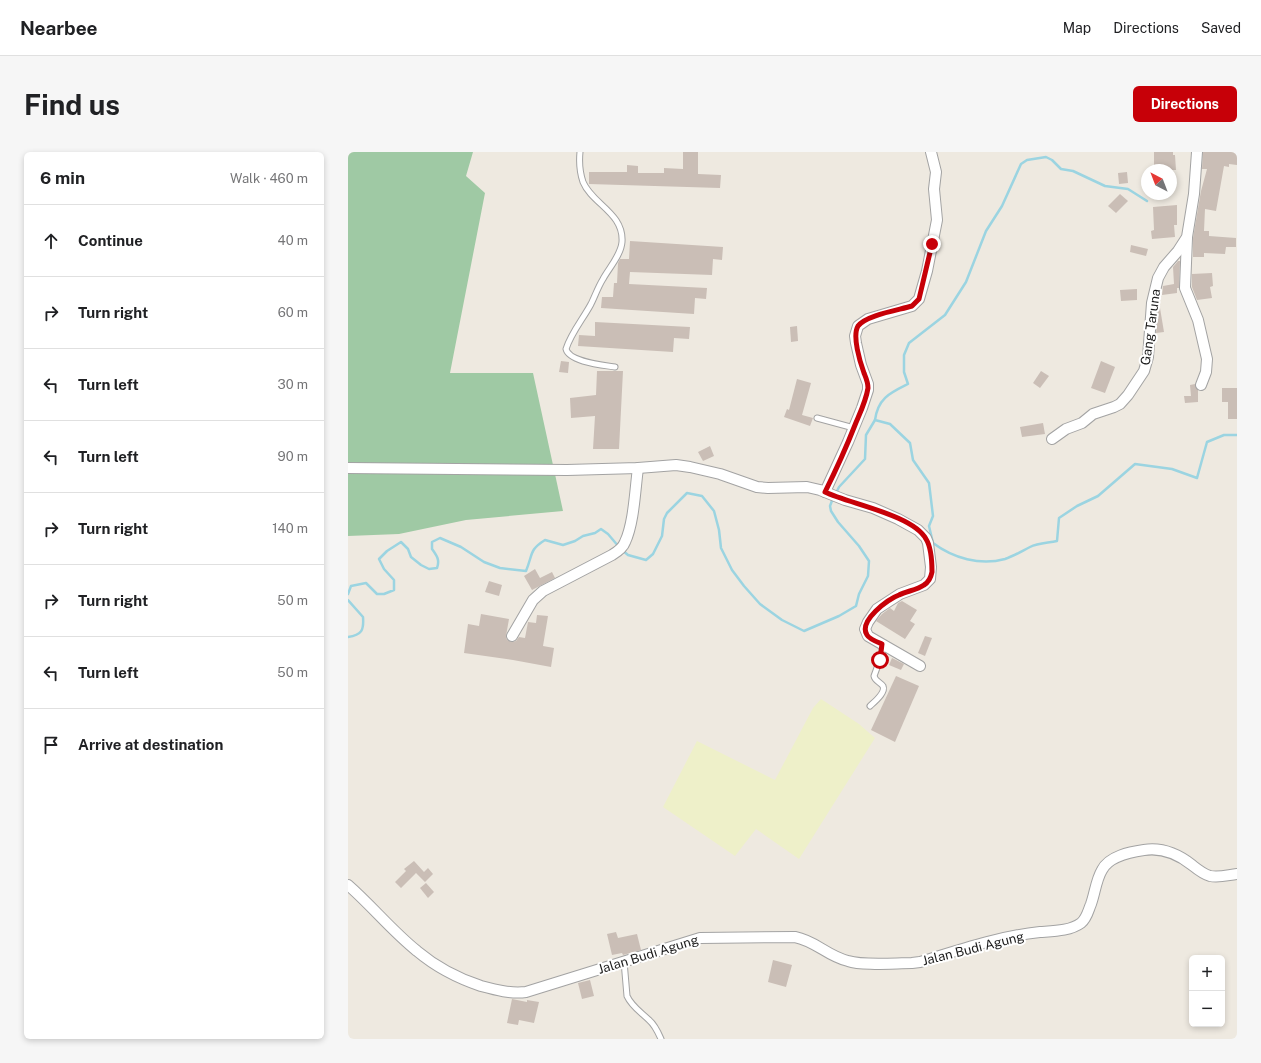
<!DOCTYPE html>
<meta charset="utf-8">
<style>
body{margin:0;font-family:"Public Sans",sans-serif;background:#f6f6f6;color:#202124}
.controls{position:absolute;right:12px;bottom:12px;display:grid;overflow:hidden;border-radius:6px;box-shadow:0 2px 6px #0003}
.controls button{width:36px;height:36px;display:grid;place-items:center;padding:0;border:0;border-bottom:1px solid #e0e0e0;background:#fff;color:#202124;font:20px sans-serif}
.compass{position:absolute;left:793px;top:12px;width:36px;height:36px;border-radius:50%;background:#fff;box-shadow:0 2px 6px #0003;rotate:318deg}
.stop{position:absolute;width:12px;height:12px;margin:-9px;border:3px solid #c70008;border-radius:50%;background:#fff}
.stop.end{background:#c70008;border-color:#fff;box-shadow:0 1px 4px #0008}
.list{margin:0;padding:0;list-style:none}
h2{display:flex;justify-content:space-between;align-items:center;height:52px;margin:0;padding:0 16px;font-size:17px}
h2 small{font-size:13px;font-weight:400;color:#757577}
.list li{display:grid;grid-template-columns:26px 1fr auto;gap:12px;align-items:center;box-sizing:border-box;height:72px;padding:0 16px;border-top:1px solid #e0e0e0}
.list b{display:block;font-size:15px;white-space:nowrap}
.list em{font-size:13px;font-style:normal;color:#757577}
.icon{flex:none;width:22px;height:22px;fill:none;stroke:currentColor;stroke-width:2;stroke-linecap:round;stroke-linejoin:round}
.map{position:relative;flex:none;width:889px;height:887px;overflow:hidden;border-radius:6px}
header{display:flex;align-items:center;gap:24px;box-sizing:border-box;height:56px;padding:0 20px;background:#fff;border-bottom:1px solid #e0e0e0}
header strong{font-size:19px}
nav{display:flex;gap:22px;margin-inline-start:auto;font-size:14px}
.intro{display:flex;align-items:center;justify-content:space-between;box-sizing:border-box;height:96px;padding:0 24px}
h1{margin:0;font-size:28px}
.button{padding:10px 18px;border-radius:6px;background:#c70008;color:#fff;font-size:14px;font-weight:700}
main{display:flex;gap:24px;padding:0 24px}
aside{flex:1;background:#fff;border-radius:6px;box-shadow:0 2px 6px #0003}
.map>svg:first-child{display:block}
.farmland{fill:#eef0c9}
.cemetery{fill:#9fc9a4}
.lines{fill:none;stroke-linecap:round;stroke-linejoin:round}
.stream{stroke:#9bd4e1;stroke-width:2.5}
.building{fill:#cabeb6}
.lane-casing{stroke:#a3a3a3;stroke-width:7}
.street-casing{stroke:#a3a3a3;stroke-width:12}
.lane{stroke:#fff;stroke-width:5}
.street{stroke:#fff;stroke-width:10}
.route{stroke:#c70008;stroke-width:5}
.labels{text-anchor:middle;stroke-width:4;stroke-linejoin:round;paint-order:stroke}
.street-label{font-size:13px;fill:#1c1c1c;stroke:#fff}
</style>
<header>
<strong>Nearbee</strong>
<nav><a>Map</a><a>Directions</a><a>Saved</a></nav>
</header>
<div class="intro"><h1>Find us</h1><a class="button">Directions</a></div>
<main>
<aside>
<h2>6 min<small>Walk · 460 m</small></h2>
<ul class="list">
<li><svg class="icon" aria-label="ahead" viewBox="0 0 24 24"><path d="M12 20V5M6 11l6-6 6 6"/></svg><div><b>Continue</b></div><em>40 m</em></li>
<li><svg class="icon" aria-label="right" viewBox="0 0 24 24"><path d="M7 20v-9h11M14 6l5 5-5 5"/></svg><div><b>Turn right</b></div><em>60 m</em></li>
<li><svg class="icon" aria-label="left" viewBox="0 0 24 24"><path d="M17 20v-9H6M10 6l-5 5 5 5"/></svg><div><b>Turn left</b></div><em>30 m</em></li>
<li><svg class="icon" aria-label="left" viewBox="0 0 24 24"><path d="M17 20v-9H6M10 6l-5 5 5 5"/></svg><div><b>Turn left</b></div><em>90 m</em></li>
<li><svg class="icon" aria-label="right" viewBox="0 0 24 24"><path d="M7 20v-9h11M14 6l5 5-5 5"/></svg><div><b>Turn right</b></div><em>140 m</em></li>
<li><svg class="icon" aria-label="right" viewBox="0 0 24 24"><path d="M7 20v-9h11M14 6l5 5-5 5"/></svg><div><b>Turn right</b></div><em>50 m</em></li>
<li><svg class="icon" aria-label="left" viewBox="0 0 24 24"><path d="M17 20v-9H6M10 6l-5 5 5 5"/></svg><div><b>Turn left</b></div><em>50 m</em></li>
<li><svg class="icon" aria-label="arrive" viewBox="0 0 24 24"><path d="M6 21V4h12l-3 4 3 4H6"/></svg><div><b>Arrive at destination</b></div></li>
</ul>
</aside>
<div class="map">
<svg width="889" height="887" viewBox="0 0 889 887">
<rect width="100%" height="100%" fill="#eee9e0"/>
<polygon class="farmland" points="473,547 511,572 527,586 451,707 408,677 387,704 315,655 349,589 427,628 465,556"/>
<polygon class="cemetery" points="0,0 125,0 118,24 137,41 102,221 185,221 215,359 118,368 51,382 0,384"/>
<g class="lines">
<g class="stream">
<path d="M799 49 780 37 757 34 725 19 713 17 704 8 698 5 679 8 673 12 654 54 638 79 618 130 597 163 561 191 556 203V220L560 232C542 241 530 246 527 268L542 272 562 291 565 308 581 331 585 364 581 374 585 391C605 406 632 414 657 407 666 404 674 399 682 395 690 391 700 391 709 389L711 366 729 354 750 344 787 312 824 317 849 326 859 290 876 283H889"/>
<polyline points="488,341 491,335 517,307 518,283 527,268"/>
<polyline points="274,398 280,403 298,408 305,402 314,384 316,367 319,361 339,341 354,344 366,359 371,378 373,396 384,418 396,434 412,452 434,468 456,479 491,464 508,454 511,442 520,424 521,409 511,394 490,370 483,359 482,354 485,346"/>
<path d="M0 442 3 434 18 431 29 442H36L46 438V428L36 417 31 407 39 399 53 390 60 397 63 405 73 413 81 417 89 416C92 408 89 404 84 397V390L92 386 113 395 136 410 152 416 178 419C185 402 181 398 197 388L215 393 227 389 235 384 247 381 253 377 260 382 271 395"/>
<path d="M0 448 15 465C16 478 14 483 0 485"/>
</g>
</g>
<g class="building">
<polygon points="335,0 350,0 350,22 373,23 372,36 241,32 241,20 279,20 279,13 290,14 290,21 316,21 316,16 335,17"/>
<polygon points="806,0 825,0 825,3 827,3 828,18 806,18"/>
<polygon points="855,0 889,0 889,13 881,12 881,15 876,14 868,59 857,57 856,79 861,79 861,84 888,86 888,95 878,95 877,102 856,101 856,105 845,105 845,86 853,39 859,17 854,17"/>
<polygon points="779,20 780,31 771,32 770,21"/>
<polygon points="772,42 780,49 768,61 760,54"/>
<polygon points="829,53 829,73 826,73 827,85 804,87 803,79 806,78 805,55"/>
<polygon points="282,89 375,95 374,108 365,107 364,123 282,120 281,132 359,136 358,147 347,146 346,162 253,156 254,145 265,145 266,131 269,131 270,111 272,107 281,107"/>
<polygon points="783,93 800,97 798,104 782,100"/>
<polygon points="830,109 832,109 831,136 829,136 829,141 814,143 815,134 826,132 825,115"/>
<polygon points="864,121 865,134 862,135 864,146 849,148 844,135 844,122"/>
<polygon points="789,137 789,148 773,149 772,138"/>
<polygon points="810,156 812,156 816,180 808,181"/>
<polygon points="247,170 342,175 341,187 326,186 325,200 230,194 231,183 247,184"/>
<polygon points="449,174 450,189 443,190 442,175"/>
<polygon points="213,209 221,210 220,221 211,220"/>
<polygon points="753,209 767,215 757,241 743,236"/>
<polygon points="249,219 275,219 271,297 245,297 247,264 223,266 222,246 248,243"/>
<polygon points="693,219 701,224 692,236 685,231"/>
<polygon points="449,227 463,231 454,263 465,266 462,274 436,265 439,257 441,258"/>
<polygon points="847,232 850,238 850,250 837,251 836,244 843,244 842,233"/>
<polygon points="874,236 889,236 889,267 880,267 880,250 874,250"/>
<polygon points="695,271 697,282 674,285 672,275"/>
<polygon points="362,294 366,304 355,309 350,300"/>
<polygon points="187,417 192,426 204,420 207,426 184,438 176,424"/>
<polygon points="141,429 154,433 151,444 137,440"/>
<polygon points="554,449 569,458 562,469 567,472 557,487 528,469 534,462 542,456 546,459 550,451"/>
<polygon points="133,462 161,467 158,484 159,488 164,490 168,489 171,485 177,486 180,470 188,471 189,463 200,464 195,494 206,496 203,515 165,508 116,501 120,472 131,474"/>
<polygon points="577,484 584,486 577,504 570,501"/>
<polygon points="544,506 556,512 553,518 541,513"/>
<polygon points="548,524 571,534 547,590 523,578"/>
<polygon points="66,709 76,720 80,716 85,722 77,730 68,721 53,736 47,730 58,719 56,717"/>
<polygon points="78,731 86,740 80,746 72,736"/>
<polygon points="268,780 270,786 289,782 293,798 275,803 274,801 264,803 259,782"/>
<polygon points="425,808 444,813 438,835 420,830"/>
<polygon points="242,828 246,844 234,847 230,831"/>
<polygon points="164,847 179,850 179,848 191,850 186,871 171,868 170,873 159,871"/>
</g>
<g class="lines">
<defs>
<g id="lane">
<path d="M232 0C231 10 232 21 235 30 244 52 276 61 274 90 273 103 261 116 255 127 250 135 247 144 243 152 235 167 223 181 218 197 221 210 255 213 267 215"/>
<polyline points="469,266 506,276"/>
<path d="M522 554C526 550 538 541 535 534 532 530 527 529 526 524L534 502V492"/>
<path d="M276 809 279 844C284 855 293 860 301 868 307 873 310 880 313 887"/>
</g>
<g id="street">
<polyline points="839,86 837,136 850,168 859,207 858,220 853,233"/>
<polyline points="704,287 718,277 734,271 745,262 766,255 772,252 780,243 796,219 800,205 804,151 810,126 816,115 830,99 839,85 846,42 849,0"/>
<polyline points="0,316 219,318 290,316 328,313 342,315 372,322 409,335 420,336 459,335 472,338 497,348 525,356 550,367 570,378 578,386 580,391 583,415 582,427 576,433 552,442 529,457 520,470 517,477 520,484 572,514"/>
<polyline points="477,340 500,290 514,256 520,238 520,232 513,213 508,191 507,184 510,174 520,167 564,154 571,147 579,119 589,68 586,37 588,20 583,0"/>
<path d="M164 484 185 448 195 439 264 403C269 400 275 396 277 390 286 371 287 338 290 316"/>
<path d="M0 733C24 754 44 779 69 799 88 815 109 826 133 834 148 838 163 842 178 840L352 786 447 785C468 789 479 804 500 809 515 814 547 811 564 811L572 810C611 798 652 784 692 780 706 779 722 779 733 771 739 766 740 759 743 752 747 741 748 728 754 718 761 704 782 700 796 698 815 695 830 702 844 713 849 717 855 722 862 724 871 726 880 723 889 722"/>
</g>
</defs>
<use href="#lane" class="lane-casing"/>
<use href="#street" class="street-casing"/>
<use href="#lane" class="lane"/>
<use href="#street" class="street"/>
</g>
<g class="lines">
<path class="route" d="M532 508 534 492C529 490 521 487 519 483 510 469 540 447 551 443 559 439 569 438 576 433 581 430 583 425 584 420 584 411 583 395 578 387 565 363 502 352 477 340 488 318 498 296 507 273 512 261 518 249 520 236 520 230 518 226 516 221 512 210 504 184 510 174 518 163 551 158 564 154L571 147 584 92"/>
</g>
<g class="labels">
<g class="street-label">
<text transform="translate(802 175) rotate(-82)" y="5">Gang Taruna</text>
<text transform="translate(625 796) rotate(-14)" y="5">Jalan Budi Agung</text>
<text transform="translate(300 802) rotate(-17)" y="5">Jalan Budi Agung</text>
</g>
</g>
</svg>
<div class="controls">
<button>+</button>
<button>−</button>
</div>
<svg class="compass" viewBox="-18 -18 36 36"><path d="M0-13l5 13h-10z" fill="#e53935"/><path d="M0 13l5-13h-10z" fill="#757577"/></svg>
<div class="stop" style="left:532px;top:508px"></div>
<div class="stop end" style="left:584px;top:92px"></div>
</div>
</main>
